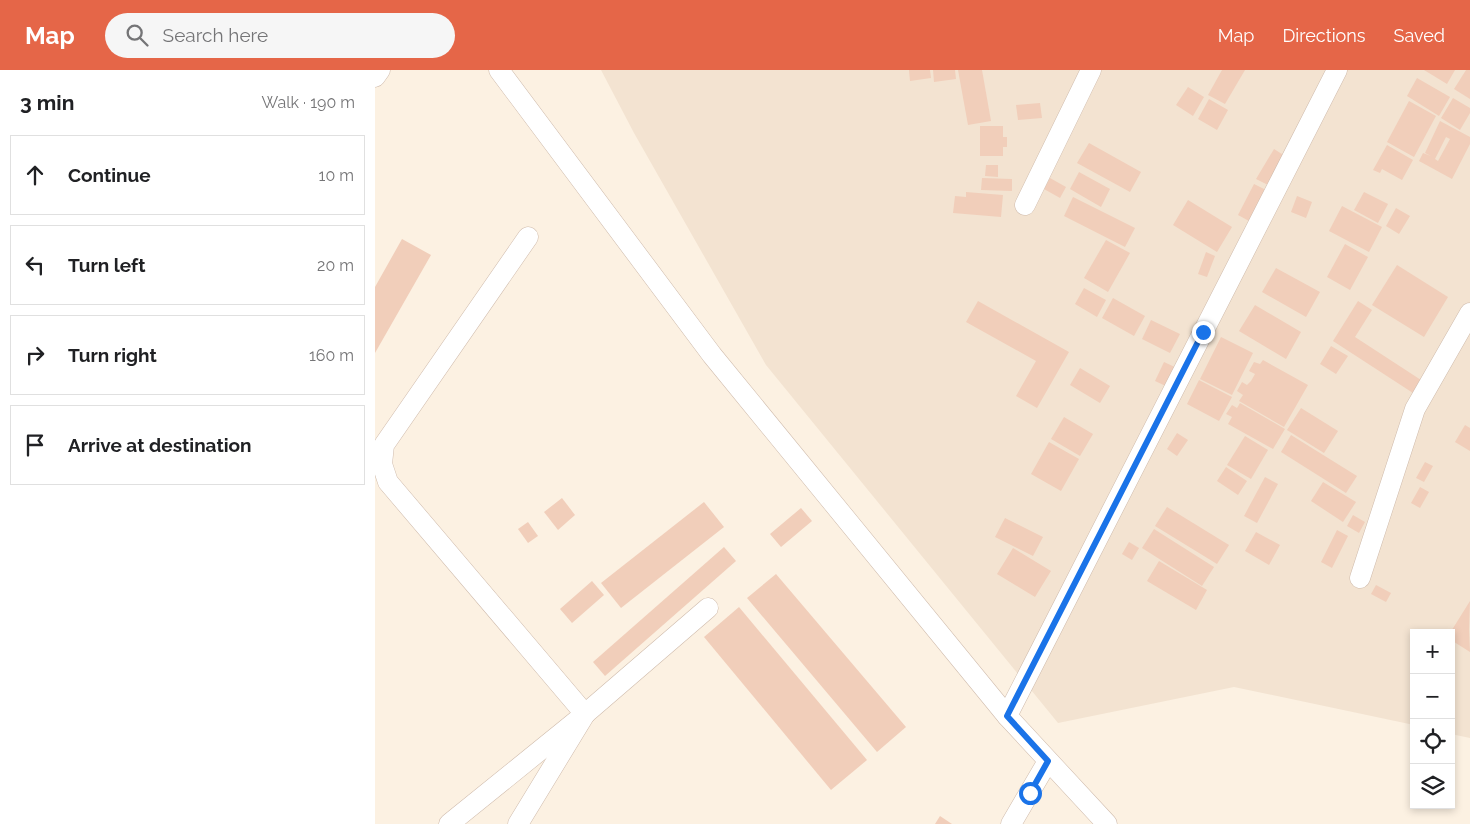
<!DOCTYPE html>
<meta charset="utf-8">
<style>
body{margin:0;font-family:Raleway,sans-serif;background:#f6f6f6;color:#202124}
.controls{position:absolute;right:15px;bottom:15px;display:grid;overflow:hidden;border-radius:0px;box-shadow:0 2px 8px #0003}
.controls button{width:45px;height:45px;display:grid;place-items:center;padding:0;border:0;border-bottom:1px solid #e0e0e0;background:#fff;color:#202124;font:25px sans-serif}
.stop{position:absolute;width:15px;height:15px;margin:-11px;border:4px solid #1a73e8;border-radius:50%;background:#fff}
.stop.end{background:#1a73e8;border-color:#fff;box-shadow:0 1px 5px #0008}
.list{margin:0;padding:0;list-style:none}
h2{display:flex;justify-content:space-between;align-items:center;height:65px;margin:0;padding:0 20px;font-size:21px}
h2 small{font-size:16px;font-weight:400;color:#757577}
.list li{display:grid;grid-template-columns:32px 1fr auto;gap:15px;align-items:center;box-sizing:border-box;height:80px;margin:0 10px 10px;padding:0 10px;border:1px solid #e0e0e0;border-radius:0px}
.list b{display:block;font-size:19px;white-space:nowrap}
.list em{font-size:16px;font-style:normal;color:#757577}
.icon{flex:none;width:28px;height:28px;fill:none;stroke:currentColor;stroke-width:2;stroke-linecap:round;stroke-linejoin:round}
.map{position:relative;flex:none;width:1095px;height:754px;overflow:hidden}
header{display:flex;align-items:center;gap:30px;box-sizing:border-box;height:70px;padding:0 25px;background:#e56648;color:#fff}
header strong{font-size:24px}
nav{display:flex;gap:28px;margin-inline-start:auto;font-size:18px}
.search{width:350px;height:45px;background:#f6f6f6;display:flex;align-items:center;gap:12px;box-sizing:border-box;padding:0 18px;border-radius:28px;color:#757577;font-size:19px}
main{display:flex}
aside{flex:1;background:#fff}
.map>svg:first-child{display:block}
.residential{fill:#f3e3d1}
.building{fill:#f1ceba;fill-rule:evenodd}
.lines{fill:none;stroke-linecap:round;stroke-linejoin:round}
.street-casing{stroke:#cfbbac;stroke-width:21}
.street{stroke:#fff;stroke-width:20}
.route{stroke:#1a73e8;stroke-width:6}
</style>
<header>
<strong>Map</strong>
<div class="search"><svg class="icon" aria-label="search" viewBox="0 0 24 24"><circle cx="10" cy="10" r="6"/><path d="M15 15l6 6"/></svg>Search here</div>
<nav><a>Map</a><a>Directions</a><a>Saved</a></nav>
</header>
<main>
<aside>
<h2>3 min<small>Walk · 190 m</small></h2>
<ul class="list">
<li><svg class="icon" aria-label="ahead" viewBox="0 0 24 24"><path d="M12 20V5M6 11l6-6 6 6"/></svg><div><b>Continue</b></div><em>10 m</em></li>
<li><svg class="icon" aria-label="left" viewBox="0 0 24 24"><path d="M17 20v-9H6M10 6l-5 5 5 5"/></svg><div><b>Turn left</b></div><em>20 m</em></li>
<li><svg class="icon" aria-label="right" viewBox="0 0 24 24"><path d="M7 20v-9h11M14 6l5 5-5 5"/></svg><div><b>Turn right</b></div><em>160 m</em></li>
<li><svg class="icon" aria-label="arrive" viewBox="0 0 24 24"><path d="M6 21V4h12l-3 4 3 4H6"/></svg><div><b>Arrive at destination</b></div></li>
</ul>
</aside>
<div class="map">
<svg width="1095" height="754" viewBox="0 0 1095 754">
<rect width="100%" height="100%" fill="#fcf1e2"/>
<polygon class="residential" points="226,0 1095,0 1095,668 1076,664 1076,563 1039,563 1039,655 859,617 683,653 391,295 259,63"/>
<g class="building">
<polygon points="534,0 555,0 556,8 535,11"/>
<polygon points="558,0 580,0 581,9 559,12"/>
<polygon points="583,0 607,0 616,51 593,55"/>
<polygon points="847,0 870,0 850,34 833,25"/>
<polygon points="1049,0 1080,0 1072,14"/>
<polygon points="1091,0 1095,0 1095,29 1079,19"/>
<polygon points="1042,8 1075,27 1064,46 1032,26"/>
<polygon points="813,17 829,27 818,46 801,35"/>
<polygon points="1078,28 1095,38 1095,43 1085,60 1066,48"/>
<polygon points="834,29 853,40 842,60 823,49"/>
<polygon points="1034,31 1061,46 1039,87 1012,72"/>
<polygon points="665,33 667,48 643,50 641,35"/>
<path d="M1065 51 1095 67V74L1077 109 1044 91 1048 83 1056 86 1050 83ZM1071 67 1075 69 1063 91 1060 89Z"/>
<polygon points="605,56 628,56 628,67 632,67 632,77 628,77 628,86 605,86"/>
<polygon points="714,73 766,102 755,122 702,93"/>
<polygon points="1012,75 1038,90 1027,110 1007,99 1005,103 998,100"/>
<polygon points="899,79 910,86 893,115 881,109"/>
<polygon points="611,95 623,95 623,107 610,106"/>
<polygon points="704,102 735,119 726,137 695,119"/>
<polygon points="607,108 637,109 637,121 606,120"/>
<polygon points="675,108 691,117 685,128 669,119"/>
<polygon points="879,114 891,120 874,151 863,145"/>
<polygon points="591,122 628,125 626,147 578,143 580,126 591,127"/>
<polygon points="989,122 1013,134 1003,153 979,140"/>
<polygon points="922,126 937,132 931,148 916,142"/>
<polygon points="698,127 760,158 750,177 689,146"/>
<polygon points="813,130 857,157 842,182 798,155"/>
<polygon points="967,136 1007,157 994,182 954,161"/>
<polygon points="1021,138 1035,146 1024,164 1011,156"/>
<polygon points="27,169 56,185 0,283 0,217"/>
<polygon points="731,170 755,183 733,222 709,208"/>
<polygon points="970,174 993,187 975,220 952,207"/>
<polygon points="831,182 840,186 832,207 823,204"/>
<polygon points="1022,195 1073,227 1049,267 997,235"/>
<polygon points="901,198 945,222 931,247 887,222"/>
<polygon points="709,218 731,230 722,247 700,234"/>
<polygon points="738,228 770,246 759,266 727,248"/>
<polygon points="603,231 694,282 662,338 641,326 661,291 591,252"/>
<polygon points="983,231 997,240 980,267 1046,310 1038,323 958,271"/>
<polygon points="880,235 926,262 911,289 864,261"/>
<polygon points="776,250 805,264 795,283 767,269"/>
<polygon points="846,267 878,283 857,325 825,309"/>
<polygon points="956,276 973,286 961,304 945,294"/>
<polygon points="888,290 933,315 909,357 864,331 868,325 862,321 867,312 872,315 876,311 880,304 874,301 879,292 885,294"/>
<polygon points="789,292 804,299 795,318 780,311"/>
<polygon points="705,298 735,316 725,333 695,315"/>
<polygon points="824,310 857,327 844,351 812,334"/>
<polygon points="865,333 910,359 898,379 853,354 857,347 851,344 857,335 862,338"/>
<polygon points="926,338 963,361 949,383 912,360"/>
<polygon points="689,347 718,364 705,386 676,369"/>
<polygon points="1090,355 1095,358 1095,381 1080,372"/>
<polygon points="802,363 813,370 802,386 792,379"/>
<polygon points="916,365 982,406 971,423 906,382"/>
<polygon points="870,366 893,380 876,409 852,395"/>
<polygon points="674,372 704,389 686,421 656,404"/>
<polygon points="1050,392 1058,396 1049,412 1041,408"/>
<polygon points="851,397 872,411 863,425 842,411"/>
<polygon points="890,407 903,414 882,453 869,446"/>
<polygon points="948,412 981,432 968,452 936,431"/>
<polygon points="1045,417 1054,422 1045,438 1036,433"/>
<polygon points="187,428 200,445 183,460 169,442"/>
<polygon points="329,432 349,457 246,538 226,513"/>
<polygon points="792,437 854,475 842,494 780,456"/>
<polygon points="426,438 437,451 406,477 395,464"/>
<polygon points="978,445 990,452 984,463 972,456"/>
<polygon points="630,448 668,467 658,486 620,467"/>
<polygon points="153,452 163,466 153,473 143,459"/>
<polygon points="779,459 839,497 827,516 767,478"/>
<polygon points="962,460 973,466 957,498 946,492"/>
<polygon points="881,462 905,475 894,495 870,481"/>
<polygon points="754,472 764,478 757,490 747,484"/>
<polygon points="349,477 361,491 230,606 218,592"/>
<polygon points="638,478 676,501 660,527 622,504"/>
<polygon points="784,491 832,520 821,540 772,511"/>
<polygon points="401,504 531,657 502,682 372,528"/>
<polygon points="217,511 229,525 197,553 185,539"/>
<polygon points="1001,515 1016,523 1011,532 996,524"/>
<polygon points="1095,531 1094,560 1095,582 1076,570 1075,563"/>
<polygon points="364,537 492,690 456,720 329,567"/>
<polygon points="565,746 577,754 560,754"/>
</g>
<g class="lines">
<defs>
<g id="street">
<polyline points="124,0 337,285 632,646 732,754"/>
<polyline points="0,7 5,0"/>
<polyline points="650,135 716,0"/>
<polyline points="985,508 1040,339 1095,243"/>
<polyline points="632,646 962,0"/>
<polyline points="74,754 210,644 333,538"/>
<polyline points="143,754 210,644 13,412 7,394 9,375 153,167"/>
<polyline points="636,754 673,691"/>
</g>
</defs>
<use href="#street" class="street-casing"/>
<use href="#street" class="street"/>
</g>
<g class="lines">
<polyline class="route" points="655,723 673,691 632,646 828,262"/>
</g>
</svg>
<div class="controls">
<button>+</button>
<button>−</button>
<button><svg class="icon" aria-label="locate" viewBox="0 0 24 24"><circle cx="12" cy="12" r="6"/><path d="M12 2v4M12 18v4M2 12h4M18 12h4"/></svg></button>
<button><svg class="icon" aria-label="layers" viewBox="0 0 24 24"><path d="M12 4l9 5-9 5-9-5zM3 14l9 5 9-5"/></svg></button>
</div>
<div class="stop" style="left:655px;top:723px"></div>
<div class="stop end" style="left:828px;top:262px"></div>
</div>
</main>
